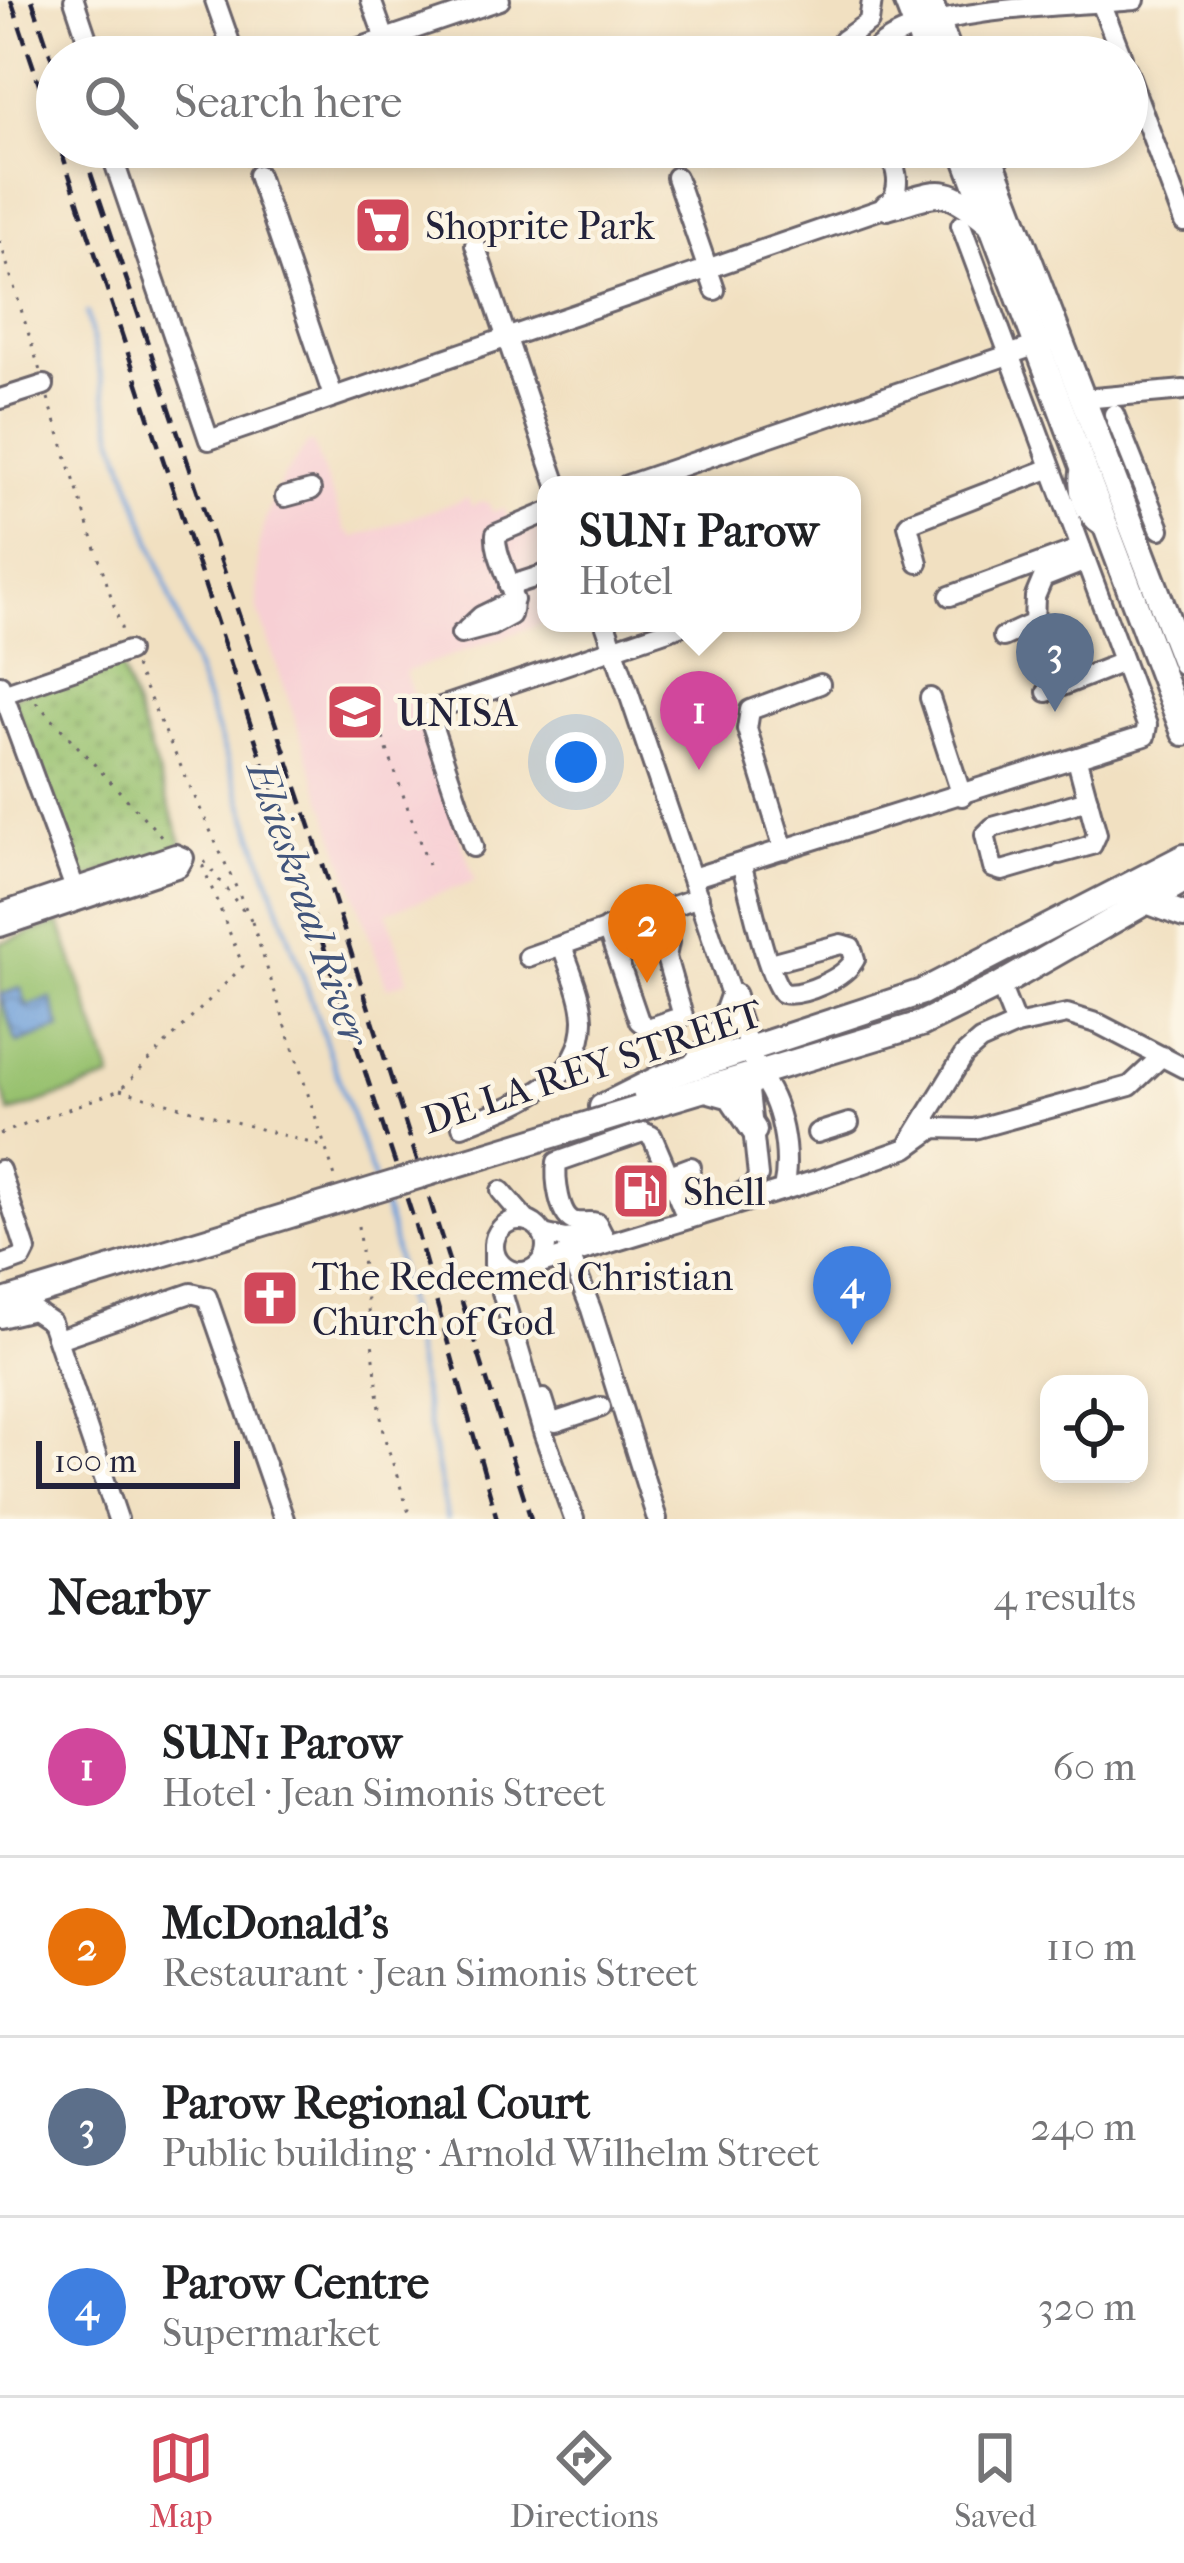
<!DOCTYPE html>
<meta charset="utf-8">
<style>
body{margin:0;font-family:"IM FELL French Canon",serif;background:#f2f2f2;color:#202124}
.controls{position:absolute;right:36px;bottom:36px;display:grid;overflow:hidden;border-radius:24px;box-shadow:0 6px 18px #0003}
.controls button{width:108px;height:108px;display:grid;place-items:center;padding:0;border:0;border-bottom:3px solid #e0e0e0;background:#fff;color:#202124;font:60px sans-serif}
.scale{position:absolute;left:36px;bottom:30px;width:204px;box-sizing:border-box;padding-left:12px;border:6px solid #22223b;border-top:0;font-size:33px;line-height:42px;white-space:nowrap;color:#22223b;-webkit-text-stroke:9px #fcf5e5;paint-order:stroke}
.you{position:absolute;left:576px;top:762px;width:42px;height:42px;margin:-30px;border:9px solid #fff;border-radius:50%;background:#1a73e8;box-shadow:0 0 0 18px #1a73e833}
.badge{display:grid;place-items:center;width:78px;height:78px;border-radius:50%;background:#d1495b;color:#fff;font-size:39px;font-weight:700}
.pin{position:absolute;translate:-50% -99px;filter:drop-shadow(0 3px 6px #0008)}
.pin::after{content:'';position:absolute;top:63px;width:42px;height:36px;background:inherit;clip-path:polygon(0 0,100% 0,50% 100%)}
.popup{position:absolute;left:537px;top:476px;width:324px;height:156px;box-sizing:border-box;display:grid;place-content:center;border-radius:24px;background:#fff;filter:drop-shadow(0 3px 9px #0005);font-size:39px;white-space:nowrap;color:#757577}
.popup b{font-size:45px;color:#202124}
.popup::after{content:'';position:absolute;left:50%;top:100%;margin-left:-24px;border:24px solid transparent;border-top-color:#fff}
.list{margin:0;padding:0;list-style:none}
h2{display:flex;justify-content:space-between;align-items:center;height:156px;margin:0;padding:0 48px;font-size:51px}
h2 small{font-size:39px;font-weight:400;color:#757577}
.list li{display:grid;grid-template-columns:78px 1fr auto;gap:36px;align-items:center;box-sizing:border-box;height:180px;padding:0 48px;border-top:3px solid #e0e0e0}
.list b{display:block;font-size:45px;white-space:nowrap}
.list p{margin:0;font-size:39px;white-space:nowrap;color:#757577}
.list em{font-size:39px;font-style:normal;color:#757577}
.icon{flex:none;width:66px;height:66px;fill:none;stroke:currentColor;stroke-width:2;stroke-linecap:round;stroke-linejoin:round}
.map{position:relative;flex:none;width:1184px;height:1519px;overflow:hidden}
.search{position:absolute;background:#fff;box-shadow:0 6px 18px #0003;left:36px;right:36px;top:36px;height:132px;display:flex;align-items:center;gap:30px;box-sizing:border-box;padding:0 42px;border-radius:66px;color:#757577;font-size:45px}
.sheet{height:876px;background:#fff}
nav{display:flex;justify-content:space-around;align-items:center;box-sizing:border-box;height:168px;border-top:3px solid #e0e0e0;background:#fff;font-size:33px;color:#757577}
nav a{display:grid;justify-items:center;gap:6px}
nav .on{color:#d1495b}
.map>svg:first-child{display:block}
.built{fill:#f7cfd4}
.grass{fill:url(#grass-dots);stroke:#5c7254;stroke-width:3}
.garden{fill:#97c16e;stroke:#5c7254;stroke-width:3}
.water{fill:url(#water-waves);stroke:#49618a;stroke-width:3}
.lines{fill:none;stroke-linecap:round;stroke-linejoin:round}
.stream{stroke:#70a0da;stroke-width:4.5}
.minor-tunnel{stroke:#c8baa6;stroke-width:18;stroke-dasharray:18 9;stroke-linecap:butt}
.minor-casing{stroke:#6a646a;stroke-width:24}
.major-casing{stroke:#6a646a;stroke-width:30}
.path{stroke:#6a646a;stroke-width:3;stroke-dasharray:3 9;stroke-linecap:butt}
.minor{stroke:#fff;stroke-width:18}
.major{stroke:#fff;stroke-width:24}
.rail{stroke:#22223b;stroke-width:4.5;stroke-dasharray:18 9;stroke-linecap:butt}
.major-bridge-casing{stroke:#6a646a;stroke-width:30;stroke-linecap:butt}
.major-bridge{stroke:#fff;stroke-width:24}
.labels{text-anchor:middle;stroke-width:9;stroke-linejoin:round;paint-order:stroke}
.poi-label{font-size:39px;fill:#22223b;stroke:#fcf5e5;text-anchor:start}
.street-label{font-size:39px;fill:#22223b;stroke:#fcf5e5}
.water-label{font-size:42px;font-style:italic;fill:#41547b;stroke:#fcf5e5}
</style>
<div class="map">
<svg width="1184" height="1519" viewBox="0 0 1184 1519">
<defs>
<pattern id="grass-dots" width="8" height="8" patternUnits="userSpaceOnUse" patternTransform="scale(3)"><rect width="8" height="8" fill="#97c16e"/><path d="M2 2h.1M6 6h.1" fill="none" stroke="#7b9c5c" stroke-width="1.8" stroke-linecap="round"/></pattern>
<pattern id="water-waves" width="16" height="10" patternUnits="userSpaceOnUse" patternTransform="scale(3)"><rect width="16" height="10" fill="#70a0da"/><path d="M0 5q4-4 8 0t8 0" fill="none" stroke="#5c82b2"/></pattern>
</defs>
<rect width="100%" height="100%" fill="#fcf5e5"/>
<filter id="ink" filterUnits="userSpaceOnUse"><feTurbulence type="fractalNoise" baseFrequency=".00833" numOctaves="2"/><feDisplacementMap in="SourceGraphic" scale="24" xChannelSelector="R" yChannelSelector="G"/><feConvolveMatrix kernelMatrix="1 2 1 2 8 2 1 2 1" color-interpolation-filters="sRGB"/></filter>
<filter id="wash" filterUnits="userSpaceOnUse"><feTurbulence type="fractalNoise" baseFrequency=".004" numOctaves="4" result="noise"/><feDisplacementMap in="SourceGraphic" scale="48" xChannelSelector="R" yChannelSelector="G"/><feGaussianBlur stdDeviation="2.7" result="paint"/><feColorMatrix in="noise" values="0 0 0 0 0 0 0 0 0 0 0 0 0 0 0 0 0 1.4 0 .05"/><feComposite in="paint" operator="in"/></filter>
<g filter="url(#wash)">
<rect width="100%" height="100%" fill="#f1e0c1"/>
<polygon class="built" points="308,443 313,443 346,533 350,532 352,538 468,498 471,506 482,502 489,504 492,512 504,508 514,536 546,525 546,622 405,672 475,881 387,912 408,980 387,988 257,608 258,548 265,519 283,477"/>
<polygon class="grass" points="119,661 183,846 86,879 77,878 12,697"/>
<polygon class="garden" points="60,923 112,1078 10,1113 0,1084 0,943"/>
<polygon class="water" points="21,988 27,1006 51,998 60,1028 17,1043 0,995"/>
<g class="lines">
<g class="stream">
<polyline points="87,313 114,435 374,1180"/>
<polyline points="379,1196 390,1225 447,1519"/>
</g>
</g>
</g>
<g filter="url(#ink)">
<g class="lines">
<polyline class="minor-tunnel" points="248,147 258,175"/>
<defs>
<g id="minor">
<polyline points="74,0 88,42 86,57"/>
<polyline points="215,0 235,57"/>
<polyline points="371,0 385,39"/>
<polyline points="1100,0 1122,57"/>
<polyline points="332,57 500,0"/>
<polyline points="834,57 843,40 869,22 872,0"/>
<path d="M870 57C905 5 1074 6 1135 0"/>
<polyline points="1127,70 1184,222"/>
<path d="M109 147 209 440 887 207C904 188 896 169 888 147"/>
<polyline points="258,175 333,396"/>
<polyline points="676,177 715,290"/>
<polyline points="475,245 557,485"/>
<polyline points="0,399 44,385"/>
<polyline points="1083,399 1184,390"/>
<polyline points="1114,414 1160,529"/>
<path d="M1081 467C1076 489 1082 514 1102 526"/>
<polyline points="627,485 1049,341"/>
<polyline points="285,497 311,490"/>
<polyline points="918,563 908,525 911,522 1051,468"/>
<polyline points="509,586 546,574"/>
<polyline points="950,596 1081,548"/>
<path d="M605 623 758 1074C782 1102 791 1154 783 1190"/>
<polyline points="467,629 481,616 514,600"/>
<path d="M461 634 491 626 511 615C520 588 494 561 496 534L546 513"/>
<polyline points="1003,637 1034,623 1035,597 1043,578 1086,561"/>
<polyline points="0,685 77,894"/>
<polyline points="1047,692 1123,662"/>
<polyline points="0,695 128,651"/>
<polyline points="930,698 962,796"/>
<polyline points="473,847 431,722 432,710 689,623"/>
<polyline points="784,850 747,729 750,710 820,684"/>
<polyline points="1059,854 1092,845 1097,834 1077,760"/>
<polyline points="1050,857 1002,871 993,868 985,835 993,827 1088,800"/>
<path d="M741 863C751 896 764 967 782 993 803 997 845 978 855 959L851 947 841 944 770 963"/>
<polyline points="692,878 1145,736 1147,725 961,225"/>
<polyline points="0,913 175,854 184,858 179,867 0,927"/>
<polyline points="607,928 639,1021 648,1028 683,1016 666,957 669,942"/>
<polyline points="528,957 699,897"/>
<polyline points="1000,985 1016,1025"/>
<path d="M462 1126C511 1106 584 1084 583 1019 582 994 569 968 562 945"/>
<polyline points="817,1133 849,1123"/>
<polyline points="911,1141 964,1055 980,1041 1016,1025 1067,1014 1099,1024 1184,1068"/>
<polyline points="0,1170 26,1250 22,1258 0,1266"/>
<polyline points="667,1176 691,1167"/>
<polyline points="501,1191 527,1221"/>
<polyline points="733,1197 753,1186 758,1176 749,1091 758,1074"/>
<circle cx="520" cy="1246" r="26"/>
<polyline points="543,1234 565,1239 603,1235"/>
<path d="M603 1235 597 1223C590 1221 583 1223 576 1222 558 1218 555 1177 557 1162L643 1132 652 1136 684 1211"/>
<polyline points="494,1246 494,1265 544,1435 574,1519"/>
<polyline points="568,1250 591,1309 657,1519"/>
<polyline points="538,1265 820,1179 907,1148 935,1128 974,1129 1130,1086 1162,1056"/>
<polyline points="0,1318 33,1310 51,1322 118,1519"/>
<polyline points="58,1339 191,1293 207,1297 284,1519"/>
<polyline points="543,1399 549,1418 556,1422 601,1407"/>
</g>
<g id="major">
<polyline points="906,0 928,57"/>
<polyline points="929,0 951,57"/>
<polyline points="962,147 1184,733"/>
<polyline points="986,147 1184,662"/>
<path d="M887 207C941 192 942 183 988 221"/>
<polyline points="1144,900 1184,915"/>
<polyline points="694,1066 719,1036 733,996"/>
<polyline points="706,1089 731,1096 754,1130"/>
<polyline points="602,1107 658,1079 922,992 1184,857"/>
<polyline points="638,1109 921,1024 1000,985 1184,880"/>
<polyline points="0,1303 356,1195"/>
</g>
</defs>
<use href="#minor" class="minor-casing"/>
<use href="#major" class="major-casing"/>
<g class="path">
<polyline points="0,241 40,371"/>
<polyline points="48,398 123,634"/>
<polyline points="135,666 252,922"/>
<polyline points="36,702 165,840"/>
<polyline points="383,738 428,865"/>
<polyline points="204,861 246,914"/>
<polyline points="252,922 335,1177"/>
<polyline points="120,1090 325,1147"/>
<polyline points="0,1134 120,1090 243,966 200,859"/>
<polyline points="358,1226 383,1433 411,1519"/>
</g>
<use href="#minor" class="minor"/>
<use href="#major" class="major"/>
<g class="rail">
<polyline points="11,0 57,137"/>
<polyline points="32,0 57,74"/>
<polyline points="60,147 412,1214 497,1519"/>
<polyline points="82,147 330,886 531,1519"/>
</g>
<defs>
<polyline id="major-bridge" points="356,1195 638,1109"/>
</defs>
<use href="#major-bridge" class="major-bridge-casing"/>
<use href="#major-bridge" class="major-bridge"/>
</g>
</g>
<defs>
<symbol id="supermarket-square" viewBox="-11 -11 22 22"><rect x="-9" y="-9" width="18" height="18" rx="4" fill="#d1495b" stroke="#fcf5e5"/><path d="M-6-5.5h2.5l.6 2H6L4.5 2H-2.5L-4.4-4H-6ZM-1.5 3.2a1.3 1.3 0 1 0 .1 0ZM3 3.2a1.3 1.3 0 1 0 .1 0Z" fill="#fff"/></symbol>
<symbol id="university-square" viewBox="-11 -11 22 22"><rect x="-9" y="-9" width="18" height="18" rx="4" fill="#d1495b" stroke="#fcf5e5"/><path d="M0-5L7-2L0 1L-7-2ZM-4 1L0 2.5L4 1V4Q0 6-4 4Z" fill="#fff"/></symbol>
<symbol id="fuel-square" viewBox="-11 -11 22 22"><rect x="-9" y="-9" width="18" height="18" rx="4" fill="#d1495b" stroke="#fcf5e5"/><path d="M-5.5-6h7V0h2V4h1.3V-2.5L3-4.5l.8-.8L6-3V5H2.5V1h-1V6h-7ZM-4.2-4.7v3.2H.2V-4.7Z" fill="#fff"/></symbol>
<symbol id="church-square" viewBox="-11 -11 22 22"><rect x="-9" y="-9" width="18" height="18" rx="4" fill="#d1495b" stroke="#fcf5e5"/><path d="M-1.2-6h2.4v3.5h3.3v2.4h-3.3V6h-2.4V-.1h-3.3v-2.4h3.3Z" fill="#fff"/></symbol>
</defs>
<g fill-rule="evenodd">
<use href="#supermarket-square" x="350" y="192" width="66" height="66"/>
<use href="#university-square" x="322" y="679" width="66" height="66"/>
<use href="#fuel-square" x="608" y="1158" width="66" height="66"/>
<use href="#church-square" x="237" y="1265" width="66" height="66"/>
</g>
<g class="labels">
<g class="poi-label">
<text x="425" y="239">Shoprite Park</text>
<text x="397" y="726">UNISA</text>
<text x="683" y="1205">Shell</text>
<text x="312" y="1290">The Redeemed Christian<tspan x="312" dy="45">Church of God</tspan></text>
</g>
<g class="street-label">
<text transform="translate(592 1066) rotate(-18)" y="14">DE LA REY STREET</text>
</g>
<g class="water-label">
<text transform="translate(309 903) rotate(71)" y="15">Elsieskraal River</text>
</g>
</g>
</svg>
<div class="controls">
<button><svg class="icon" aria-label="locate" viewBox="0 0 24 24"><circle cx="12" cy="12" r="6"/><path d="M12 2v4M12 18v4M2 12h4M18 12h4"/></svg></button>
</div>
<div class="scale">100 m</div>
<div class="you"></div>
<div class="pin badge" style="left:699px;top:770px;background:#d1479c">1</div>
<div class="popup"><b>SUN1 Parow</b>Hotel</div>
<div class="pin badge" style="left:647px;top:983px;background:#e8710a">2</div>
<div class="pin badge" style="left:1055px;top:712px;background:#5c6f8a">3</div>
<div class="pin badge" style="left:852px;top:1345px;background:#3f7fe0">4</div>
<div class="search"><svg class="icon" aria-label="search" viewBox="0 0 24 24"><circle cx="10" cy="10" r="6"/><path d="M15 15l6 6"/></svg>Search here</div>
</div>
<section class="sheet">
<h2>Nearby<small>4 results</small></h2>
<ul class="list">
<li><span class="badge" style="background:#d1479c">1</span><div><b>SUN1 Parow</b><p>Hotel · Jean Simonis Street</p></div><em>60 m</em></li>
<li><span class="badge" style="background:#e8710a">2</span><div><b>McDonald's</b><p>Restaurant · Jean Simonis Street</p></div><em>110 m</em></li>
<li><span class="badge" style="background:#5c6f8a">3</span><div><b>Parow Regional Court</b><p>Public building · Arnold Wilhelm Street</p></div><em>240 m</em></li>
<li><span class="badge" style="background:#3f7fe0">4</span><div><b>Parow Centre</b><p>Supermarket</p></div><em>320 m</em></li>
</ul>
</section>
<nav>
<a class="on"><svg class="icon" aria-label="map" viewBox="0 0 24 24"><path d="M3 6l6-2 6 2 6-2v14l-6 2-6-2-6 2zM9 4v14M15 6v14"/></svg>Map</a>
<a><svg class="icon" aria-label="directions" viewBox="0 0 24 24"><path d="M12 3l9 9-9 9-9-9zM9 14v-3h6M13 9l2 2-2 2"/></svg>Directions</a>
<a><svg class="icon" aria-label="saved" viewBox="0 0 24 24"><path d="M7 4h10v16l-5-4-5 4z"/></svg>Saved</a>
</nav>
